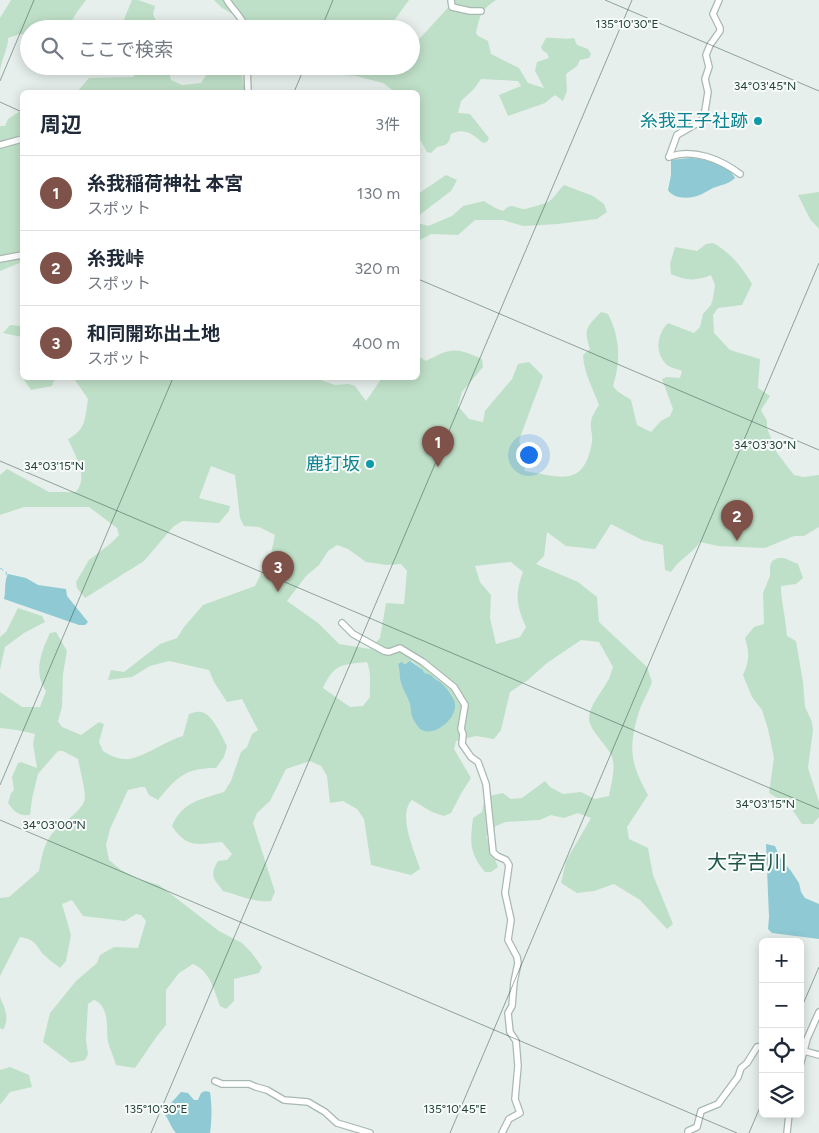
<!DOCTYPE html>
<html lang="ja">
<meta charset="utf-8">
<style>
body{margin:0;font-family:Figtree,"Noto Sans JP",sans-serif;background:#f6f6f7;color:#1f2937}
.controls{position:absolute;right:15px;bottom:15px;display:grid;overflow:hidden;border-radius:8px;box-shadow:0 2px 12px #0003}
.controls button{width:45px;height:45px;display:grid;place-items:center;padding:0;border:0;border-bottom:1px solid #e0e1e3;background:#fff;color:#1f2937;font:25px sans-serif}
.you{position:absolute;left:528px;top:454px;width:18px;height:18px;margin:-12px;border:4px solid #fff;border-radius:50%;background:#1a73e8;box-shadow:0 0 0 8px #1a73e833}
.badge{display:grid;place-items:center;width:32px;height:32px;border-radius:50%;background:#7f5249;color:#fff;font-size:16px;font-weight:700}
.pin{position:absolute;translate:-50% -41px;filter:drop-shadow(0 1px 2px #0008)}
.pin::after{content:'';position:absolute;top:26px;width:18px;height:15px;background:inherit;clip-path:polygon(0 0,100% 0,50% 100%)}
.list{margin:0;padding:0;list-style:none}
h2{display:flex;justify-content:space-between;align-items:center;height:65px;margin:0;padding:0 20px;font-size:21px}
h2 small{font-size:16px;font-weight:400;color:#747a83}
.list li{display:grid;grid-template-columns:32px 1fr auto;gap:15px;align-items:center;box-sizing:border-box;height:75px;padding:0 20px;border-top:1px solid #e0e1e3}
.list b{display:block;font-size:19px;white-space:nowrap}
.list p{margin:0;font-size:16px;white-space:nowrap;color:#747a83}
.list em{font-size:16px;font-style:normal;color:#747a83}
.icon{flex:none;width:28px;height:28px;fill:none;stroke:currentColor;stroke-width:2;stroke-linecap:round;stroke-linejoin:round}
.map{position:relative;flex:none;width:819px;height:1133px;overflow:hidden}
.search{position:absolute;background:#fff;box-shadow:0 2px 12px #0003;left:20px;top:20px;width:400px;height:55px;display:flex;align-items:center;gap:12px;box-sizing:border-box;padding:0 18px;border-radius:28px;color:#747a83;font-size:19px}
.panel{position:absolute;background:#fff;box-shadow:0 2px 12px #0003;left:20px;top:90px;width:400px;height:290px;border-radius:8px}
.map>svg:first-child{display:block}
.green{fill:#bfe0c8;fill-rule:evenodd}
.water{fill:#8ec9d4}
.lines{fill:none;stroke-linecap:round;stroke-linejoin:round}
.stream{stroke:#8ec9d4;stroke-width:1}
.minor-casing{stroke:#a8b8b2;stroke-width:8}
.minor{stroke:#fff;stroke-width:5.5}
.ticks{fill:none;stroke:#24423a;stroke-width:1;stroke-opacity:0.45}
.culture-dot{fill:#0f9aa8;stroke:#f7fbf9;stroke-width:2}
.labels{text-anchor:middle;stroke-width:4;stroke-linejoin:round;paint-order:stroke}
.culture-label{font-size:18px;fill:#0d838f;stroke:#f7fbf9;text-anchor:end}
.quarter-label{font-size:20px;fill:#1f5548;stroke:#f7fbf9}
.ticks-label{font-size:12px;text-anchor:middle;fill:#24423a;stroke:#f7fbf9;stroke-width:4;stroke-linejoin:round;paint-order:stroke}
</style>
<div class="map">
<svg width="819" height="1133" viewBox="0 0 819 1133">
<rect width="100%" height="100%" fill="#e6efeb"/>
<g class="green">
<path d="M11 0H86L77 12 67 29H29V35L20 34 8 38C9 46 1 60 0 71V18Z"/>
<polygon points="132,0 138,0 155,6 153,14 160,29 120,29"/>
<polygon points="214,0 409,0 388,29 239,29 240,18 222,8"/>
<path d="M455 0H496C481 10 480 15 476 33L478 36 488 41 491 54 519 68 528 83 544 88 535 71 537 62 549 58 547 53 543 51 541 47 546 38C556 37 564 40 574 38L577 45 588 49 591 54 589 58 580 60 577 66 566 74 567 91 563 101 555 95 545 103 508 116 499 95 521 86 518 81 481 79 474 89 461 101 458 113 470 114 489 138 487 142 483 143C473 134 464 127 451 134 449 144 447 145 437 147L431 153 427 152 418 136V92H395L383 83 356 76 343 75 331 66H411V48Z"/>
<polygon points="145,66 168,66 171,80 182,85 201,83 212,66 240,66 245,92 77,92 89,78 133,77 139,70"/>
<polygon points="22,110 22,262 0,271 0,126 5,126 8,119"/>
<polygon points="446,175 457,180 451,191 418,216 418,194"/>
<path d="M564 185 593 196 604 204 607 212 597 219 558 224 523 226 503 220H475L458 235 431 234 418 241V223L428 226 452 216 463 206 484 201 495 208 503 211C514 201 514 209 525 209 526 209 547 203 548 202 554 199 559 189 564 185Z"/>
<polygon points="819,192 819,229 810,219 798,195"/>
<path d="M713 243C729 251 743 268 752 284L742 305 718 308 713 315 714 333 730 350 760 359 758 388 770 396 761 410 767 421V428L777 453 794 475 803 477 819 475V527L804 536H794L765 548 718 546 700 542C691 555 680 558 671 572L665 570 663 545 642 540 611 524 595 549 566 546 547 532 544 556 536 564 578 582 597 597 599 622 647 667 652 682C648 693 641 704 638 715 628 750 631 764 648 795L627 827 629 839 648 848 653 875 673 924 667 929 640 900 614 884 594 891 577 893 561 883 566 861 591 818 578 813 564 818 551 815 540 820 505 822 496 826 486 836 498 867 491 872H485C469 852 470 843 473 818L482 812 485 797 503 793 511 799 522 798 545 781 550 787 563 794 581 792 595 799 609 796C611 784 616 769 612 757 607 744 588 730 589 717 590 705 601 693 607 682 610 678 611 672 613 667L599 642 581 640 547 663 528 680 510 692 501 730 494 739 476 736 456 741 454 749 471 778 462 792 451 813 444 816 432 812 412 800C397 815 415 852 420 869L411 875 371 865 364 819 357 809 343 801 330 803 327 776 321 766 310 761 286 769 270 801 257 813 253 823 275 892 271 901C256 903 238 895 223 891 214 879 209 876 218 861L227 860 232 854 222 842C198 844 187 849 172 826 182 802 201 799 224 792L231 781 241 752 247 747 252 734 258 730 242 699 227 702 214 682 209 670 169 661 150 666 132 677 108 680 111 670 124 672 160 644 177 638 184 627 203 605 255 586 271 554 275 535 259 527 244 526 240 518 235 475 211 466 199 498 230 506 229 511 219 523 182 521 173 527 144 561 85 598 77 588 76 582 89 560 110 544 119 535 117 528 89 507H24L0 515V475L7 469 49 492H76C89 476 75 456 68 439 86 430 85 418 88 399L75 380V378H315L335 385 349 384 355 386 366 401 382 378H418V356L426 361C451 348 455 347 482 359L483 367 462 392 458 406 469 419 483 422 485 411 512 379 518 364 529 362 543 376 519 440 525 471C561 477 584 488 592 442 593 435 590 429 591 422 591 417 596 410 599 405 593 388 584 374 583 355L590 349C583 328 587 327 601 312L608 314C620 337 621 361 613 386L617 391 631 400 637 425 651 432 661 421 670 416 673 409 662 379 667 377 680 378 682 371C678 369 671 368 667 365 654 353 657 334 668 323L694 333 700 327 703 314 711 305 713 298 715 285 711 275C697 281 685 281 671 274L670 264 675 247 697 251 706 244ZM337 545 348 549 366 562 387 565 401 564 407 571 404 604 386 603 380 638 370 649 339 644 318 623 287 601 306 576 319 565 328 551ZM511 562 523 572C515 594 516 605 526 627L520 637 496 644 490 618 491 595 480 582 475 566ZM412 661 423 670 424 673 439 681 419 728 413 718 410 703 401 683 398 664 400 662 403 664ZM367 662C372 675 369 683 370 697L363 706 350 707 323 688C335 663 341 665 367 662Z"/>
<polygon points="10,325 22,326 22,337 3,333"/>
<polygon points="25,378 55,378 52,386 31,390 24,380"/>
<path d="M778 558H784L798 564 803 578 796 584 781 586C781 602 786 619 787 636L796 641 803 682 805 707 812 722 813 730 808 768 819 802V817L813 824H802L789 805 769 793 774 758 768 729 762 710 752 697 743 675C749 662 750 653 745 638L754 627 764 624 763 593 770 576V566L772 561Z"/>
<polygon points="18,608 42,616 45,622 24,633 5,647 0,670 0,637 6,632"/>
<path d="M56 632 67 651 63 674 62 707 58 721 62 727 81 735 99 722 104 724 99 742 103 751C109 755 117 759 125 759 138 761 167 740 183 736L189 714C193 713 197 711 201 712 212 713 222 737 227 746L224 757 216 768C185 768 177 777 158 800L149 795 145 787H141L128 790 110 829 106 845 109 860 121 870 138 879 159 885 219 931 242 943 251 952 262 967 259 973 234 979V1001L226 1009 220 1006C214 990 210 971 193 964L179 973 166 990V1025L157 1036 135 1068 116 1065C114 1057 110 1050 108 1042 106 1028 110 1006 94 1000L88 1004 86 1040 88 1054 85 1060 71 1063 43 1042 50 1013 76 981 97 963 100 955 114 947 138 948 146 921 141 915 136 914 125 921 83 916 72 900 62 904 71 935 66 961 60 968C55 964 48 959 43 954 35 944 36 940 20 937L0 976V898L9 897 39 871C41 860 43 848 49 838 57 824 83 813 85 798 85 788 80 770 78 759L63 751H58L38 774 32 799 30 815C19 816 14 812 8 803L11 793 14 790 12 777 18 763 21 762 37 768 33 744 35 734 17 730 0 728V692L22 707H40L46 691C33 673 41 652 50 633Z"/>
<path d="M0 997C5 1009 10 1018 3 1030L0 1028Z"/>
<polygon points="10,1067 29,1075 32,1087 10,1092 0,1105 0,1070"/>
</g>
<g class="water">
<path d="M690 158C705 159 729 164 735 178 729 184 721 185 713 188 709 190 706 192 702 194 692 199 674 200 668 190L671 175V160Z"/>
<path d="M8 574 26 578 38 585 66 589 67 596 88 622 85 625H79L4 599C6 591 4 581 8 574Z"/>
<path d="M410 661 423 670 424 673 431 675C434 679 436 679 440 682 445 686 451 694 454 700 461 716 434 739 420 729 418 727 415 722 413 719 411 715 411 709 410 704 408 697 403 690 401 683 399 677 400 670 398 664L401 662 405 664Z"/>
<polygon points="766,844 775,846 780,858 791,871 799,883 801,892 805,898 819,904 819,939 772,933 768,929 769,917"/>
<path d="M205 1091 210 1092C212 1106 212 1118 210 1133H176C170 1126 169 1119 163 1112L181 1092 188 1093 194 1100H198L201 1093Z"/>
</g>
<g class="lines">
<g class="stream">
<polyline points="0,568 3,570"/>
<polyline points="6,572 7,575"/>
</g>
<defs>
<g id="minor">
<path d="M227 0C233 11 242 16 246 29"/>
<polyline points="451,0 452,7 470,11 481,11"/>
<polyline points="247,66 248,92"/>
<polyline points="0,145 22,139"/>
<polyline points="669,157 677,135 701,121 704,117 708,92 705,79 709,67 706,55 710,45 720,31 720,28 713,14 719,0"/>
<path d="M669 157C693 148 720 159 740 174"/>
<polyline points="0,259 22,255"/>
<polyline points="342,623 353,634 384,651 389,652 400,648 423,662 454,687 465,705 461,729 463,734 462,744 471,757 478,762 486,784 493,852 497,856 506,860 509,865 505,893 511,920 508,940 517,957 518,963 514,982 512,1006 508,1013 510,1032 516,1041 518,1066 515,1099 520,1113 509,1119 502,1133"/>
<polyline points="804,1051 819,1055"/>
<polyline points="800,1066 807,1039 819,1012"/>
<polyline points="215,1081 222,1084 249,1084 256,1087 267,1090 284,1100 308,1102 325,1112 337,1123 370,1133"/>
<polyline points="688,1133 688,1131 697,1127 701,1111 718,1104 738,1077 741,1068 747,1063 757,1047 763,1046"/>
<polyline points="787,1133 789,1114"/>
</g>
</defs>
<use href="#minor" class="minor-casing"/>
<use href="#minor" class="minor"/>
</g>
<path class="ticks" d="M605 0 819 91M321 29 333 0M0 81 34 0M294 92 305 66M0 102 22 112M418 279 819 450M0 461 819 809M0 785 173 378M0 820 737 1133M800 1011 819 967M151 1133 632 0M450 1133 819 263M749 1133 763 1100"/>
<g class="culture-dot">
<circle cx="758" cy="121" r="5"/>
<circle cx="370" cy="464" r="5"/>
</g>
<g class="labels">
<g class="culture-label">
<text x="748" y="127">糸我王子社跡</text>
<text x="360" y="470">鹿打坂</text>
</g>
<g class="quarter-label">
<text x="747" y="869">大字吉川</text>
</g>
</g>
<g class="ticks-label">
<text x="627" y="28">135°10'30"E</text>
<text x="765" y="90">34°03'45"N</text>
<text x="765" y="449">34°03'30"N</text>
<text x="54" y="470">34°03'15"N</text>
<text x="765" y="808">34°03'15"N</text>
<text x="54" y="829">34°03'00"N</text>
<text x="156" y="1113">135°10'30"E</text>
<text x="455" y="1113">135°10'45"E</text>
</g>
</svg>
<div class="controls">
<button>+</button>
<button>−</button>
<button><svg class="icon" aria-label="locate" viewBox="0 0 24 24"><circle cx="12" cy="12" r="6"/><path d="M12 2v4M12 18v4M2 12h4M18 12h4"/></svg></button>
<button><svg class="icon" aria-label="layers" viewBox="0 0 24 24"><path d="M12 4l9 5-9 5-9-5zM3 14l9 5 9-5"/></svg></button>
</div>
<div class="you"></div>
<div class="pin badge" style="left:438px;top:467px">1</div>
<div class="pin badge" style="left:737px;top:541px">2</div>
<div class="pin badge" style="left:278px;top:592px">3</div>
<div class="search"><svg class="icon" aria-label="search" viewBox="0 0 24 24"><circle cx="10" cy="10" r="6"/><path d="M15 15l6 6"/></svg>ここで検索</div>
<section class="panel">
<h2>周辺<small>3件</small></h2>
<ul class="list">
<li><span class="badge">1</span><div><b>糸我稲荷神社 本宮</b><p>スポット</p></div><em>130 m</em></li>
<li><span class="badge">2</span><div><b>糸我峠</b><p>スポット</p></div><em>320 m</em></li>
<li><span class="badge">3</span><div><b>和同開珎出土地</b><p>スポット</p></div><em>400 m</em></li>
</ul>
</section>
</div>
